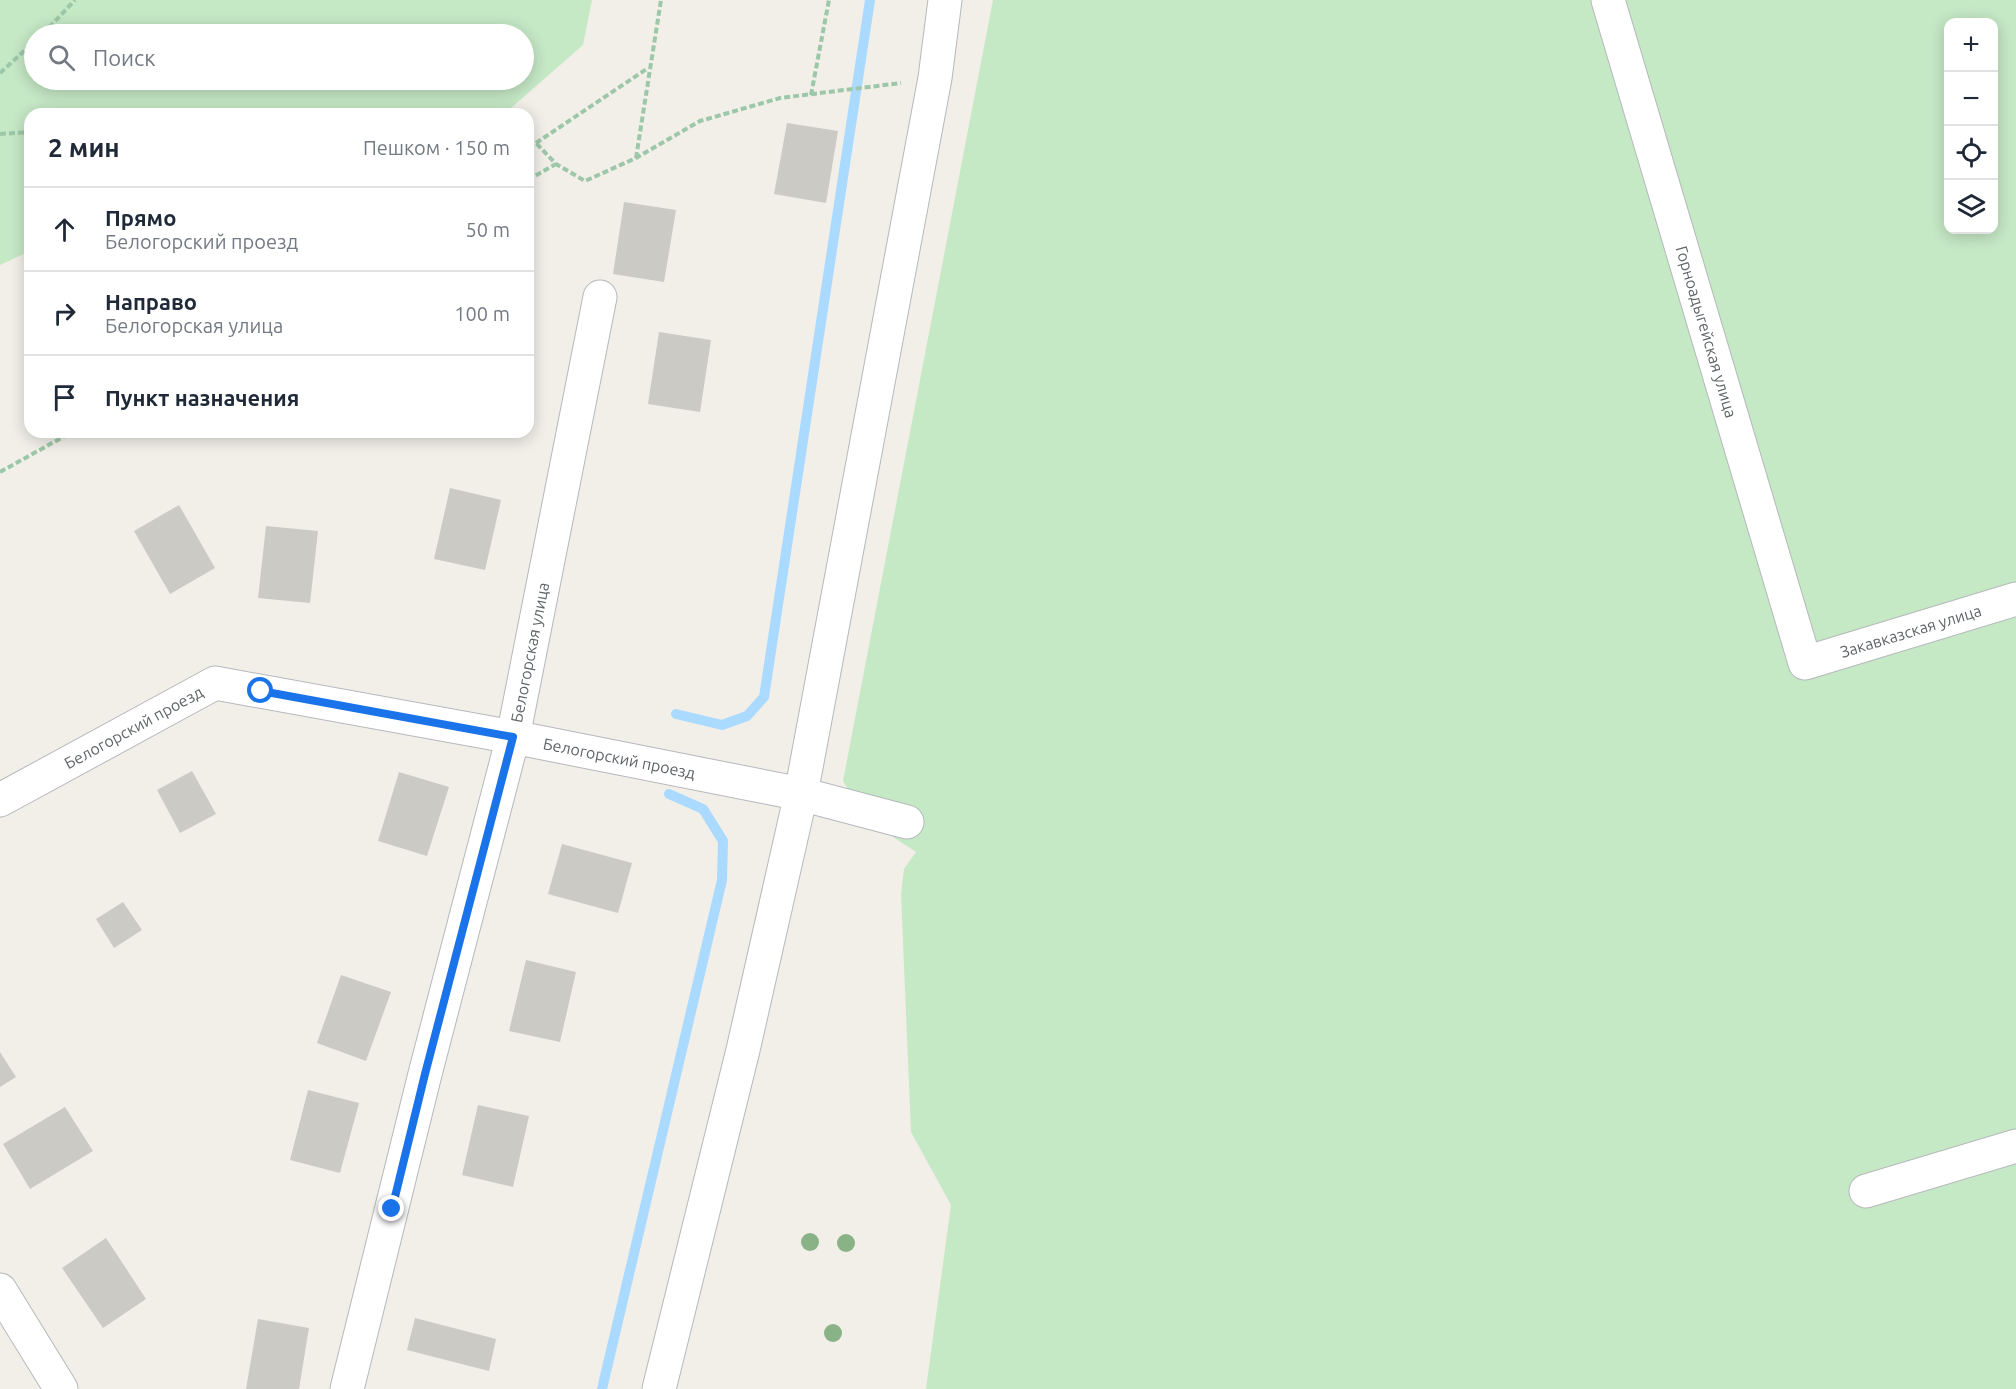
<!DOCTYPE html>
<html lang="ru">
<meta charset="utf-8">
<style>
body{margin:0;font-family:Ubuntu,sans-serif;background:#f6f6f7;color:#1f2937}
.controls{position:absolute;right:18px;top:18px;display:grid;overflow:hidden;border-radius:12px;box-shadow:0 3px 15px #0003}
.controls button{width:54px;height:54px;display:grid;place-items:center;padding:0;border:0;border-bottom:2px solid #e0e1e3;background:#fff;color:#1f2937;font:30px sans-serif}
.stop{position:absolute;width:18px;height:18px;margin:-14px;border:4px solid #1a73e8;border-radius:50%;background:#fff}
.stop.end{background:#1a73e8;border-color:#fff;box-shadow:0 2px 6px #0008}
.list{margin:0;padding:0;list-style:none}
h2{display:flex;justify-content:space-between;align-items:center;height:78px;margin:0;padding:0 24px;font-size:26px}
h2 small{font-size:20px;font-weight:400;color:#747a83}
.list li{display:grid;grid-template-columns:39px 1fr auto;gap:18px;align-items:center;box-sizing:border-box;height:84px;padding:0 24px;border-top:2px solid #e0e1e3}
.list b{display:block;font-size:22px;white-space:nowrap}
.list p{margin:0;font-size:20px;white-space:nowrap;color:#747a83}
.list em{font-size:20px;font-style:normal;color:#747a83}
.icon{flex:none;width:33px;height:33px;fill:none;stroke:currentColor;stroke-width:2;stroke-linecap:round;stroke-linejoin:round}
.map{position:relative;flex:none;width:2016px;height:1389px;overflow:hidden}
.search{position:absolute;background:#fff;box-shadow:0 3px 15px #0003;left:24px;top:24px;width:510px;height:66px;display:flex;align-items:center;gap:15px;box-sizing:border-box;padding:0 21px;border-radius:33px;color:#747a83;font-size:22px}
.panel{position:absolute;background:#fff;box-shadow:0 3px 15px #0003;left:24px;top:108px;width:510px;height:330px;border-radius:18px}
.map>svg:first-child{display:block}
.green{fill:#c5e8c5;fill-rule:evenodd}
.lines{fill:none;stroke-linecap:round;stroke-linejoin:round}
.stream{stroke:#aadaff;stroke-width:10}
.building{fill:#cccac5}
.street-casing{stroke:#b5b8bc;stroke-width:35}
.path{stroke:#9cc7a9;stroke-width:4;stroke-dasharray:6 3;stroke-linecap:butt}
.street{stroke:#fff;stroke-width:33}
.tree{fill:#89b387}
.route{stroke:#1a73e8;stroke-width:8}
.labels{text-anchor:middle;stroke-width:5;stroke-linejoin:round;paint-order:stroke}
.street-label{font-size:16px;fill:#5f6368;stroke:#fff}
</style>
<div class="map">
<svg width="2016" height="1389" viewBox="0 0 2016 1389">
<rect width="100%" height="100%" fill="#f1efe8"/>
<g class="green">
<path d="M0 0H592L583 45 504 114H30V251L0 265ZM524 34V80H34V34Z"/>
<path d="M993 0H2016V1389H926L951 1205 911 1132 901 894 904 869 916 852 866 819 843 781ZM1948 22H1994V230H1948Z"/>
</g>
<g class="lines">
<g class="stream">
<polyline points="676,714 722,725 747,716 764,697 870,0"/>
<polyline points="602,1389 722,880 723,841 703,809 669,794"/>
</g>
</g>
<g class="building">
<polygon points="787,123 838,131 826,203 774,194"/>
<polygon points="624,202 676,210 664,282 613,274"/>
<polygon points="659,332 711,340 700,412 648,404"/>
<polygon points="450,488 501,500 485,570 434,559"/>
<polygon points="179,505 215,568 170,594 134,531"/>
<polygon points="266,526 318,531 310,603 258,598"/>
<polygon points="192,771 216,814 180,833 157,790"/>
<polygon points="399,772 449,787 427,856 378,841"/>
<polygon points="562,844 632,863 618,913 548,894"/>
<polygon points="123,902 142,930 114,948 96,919"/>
<polygon points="526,960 576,972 560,1042 509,1031"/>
<polygon points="341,975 391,992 366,1061 317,1043"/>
<polygon points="0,1052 16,1077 0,1087"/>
<polygon points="308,1090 359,1103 340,1173 290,1160"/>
<polygon points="478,1105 529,1116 513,1187 462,1175"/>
<polygon points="65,1107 93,1151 30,1189 3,1144"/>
<polygon points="106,1238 146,1299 103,1328 62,1268"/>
<polygon points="415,1318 496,1339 489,1371 407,1350"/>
<polygon points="258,1319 309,1328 299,1389 246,1389"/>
</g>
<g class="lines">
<defs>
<g id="street">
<path id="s1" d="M1608 0 1805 663 2016 599"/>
<path id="s2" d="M0 800 215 683 513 737 801 794 907 822"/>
<polyline points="1866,1191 2016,1146"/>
<polyline points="0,1290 61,1389"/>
<path id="s3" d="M347 1389 425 1074 513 737 600 297"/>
<polyline points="659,1389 743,1050 801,794 935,78 945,0"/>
</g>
</defs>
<use href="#street" class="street-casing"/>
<g class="path">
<polyline points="43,34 75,0"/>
<polyline points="0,73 34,42"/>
<polyline points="811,95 829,0"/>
<polyline points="0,134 30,132"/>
<polyline points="536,143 648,68"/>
<polyline points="528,144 536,143 556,164 585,181 636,158 700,121 780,98 901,83"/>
<polyline points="636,158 661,0"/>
<polyline points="528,180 556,164"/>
<polyline points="0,472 72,432"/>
</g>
<use href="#street" class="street"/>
</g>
<g class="tree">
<circle cx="810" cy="1242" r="9"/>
<circle cx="846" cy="1243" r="9"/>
<circle cx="833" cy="1333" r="9"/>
</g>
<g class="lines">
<polyline class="route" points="261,691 513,737 425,1074 392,1209"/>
</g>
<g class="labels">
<g class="street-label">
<text dy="6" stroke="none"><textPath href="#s1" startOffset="346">Горноадыгейская улица</textPath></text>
<text dy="6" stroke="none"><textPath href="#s1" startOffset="802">Закавказская улица</textPath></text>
<text dy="6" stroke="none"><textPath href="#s3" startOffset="759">Белогорская улица</textPath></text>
<text dy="6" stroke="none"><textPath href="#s2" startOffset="152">Белогорский проезд</textPath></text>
<text dy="6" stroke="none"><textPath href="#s2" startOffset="656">Белогорский проезд</textPath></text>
</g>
</g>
</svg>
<div class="controls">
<button>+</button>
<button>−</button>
<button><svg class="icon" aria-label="locate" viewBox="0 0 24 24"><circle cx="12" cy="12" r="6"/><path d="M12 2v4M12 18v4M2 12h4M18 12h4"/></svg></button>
<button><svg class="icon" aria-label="layers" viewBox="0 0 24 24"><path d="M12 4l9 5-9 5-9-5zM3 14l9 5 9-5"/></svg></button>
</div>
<div class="stop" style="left:261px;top:691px"></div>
<div class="stop end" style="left:392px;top:1209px"></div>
<div class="search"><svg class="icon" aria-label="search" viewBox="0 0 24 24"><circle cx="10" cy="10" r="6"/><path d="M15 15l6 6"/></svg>Поиск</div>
<section class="panel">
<h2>2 мин<small>Пешком · 150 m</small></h2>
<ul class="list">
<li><svg class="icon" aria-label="ahead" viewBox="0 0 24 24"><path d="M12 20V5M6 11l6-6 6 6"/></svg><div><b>Прямо</b><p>Белогорский проезд</p></div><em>50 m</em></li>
<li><svg class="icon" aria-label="right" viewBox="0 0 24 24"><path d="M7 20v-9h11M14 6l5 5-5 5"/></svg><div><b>Направо</b><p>Белогорская улица</p></div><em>100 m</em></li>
<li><svg class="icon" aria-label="arrive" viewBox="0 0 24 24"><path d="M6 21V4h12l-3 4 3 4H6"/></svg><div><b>Пункт назначения</b></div></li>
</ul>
</section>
</div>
